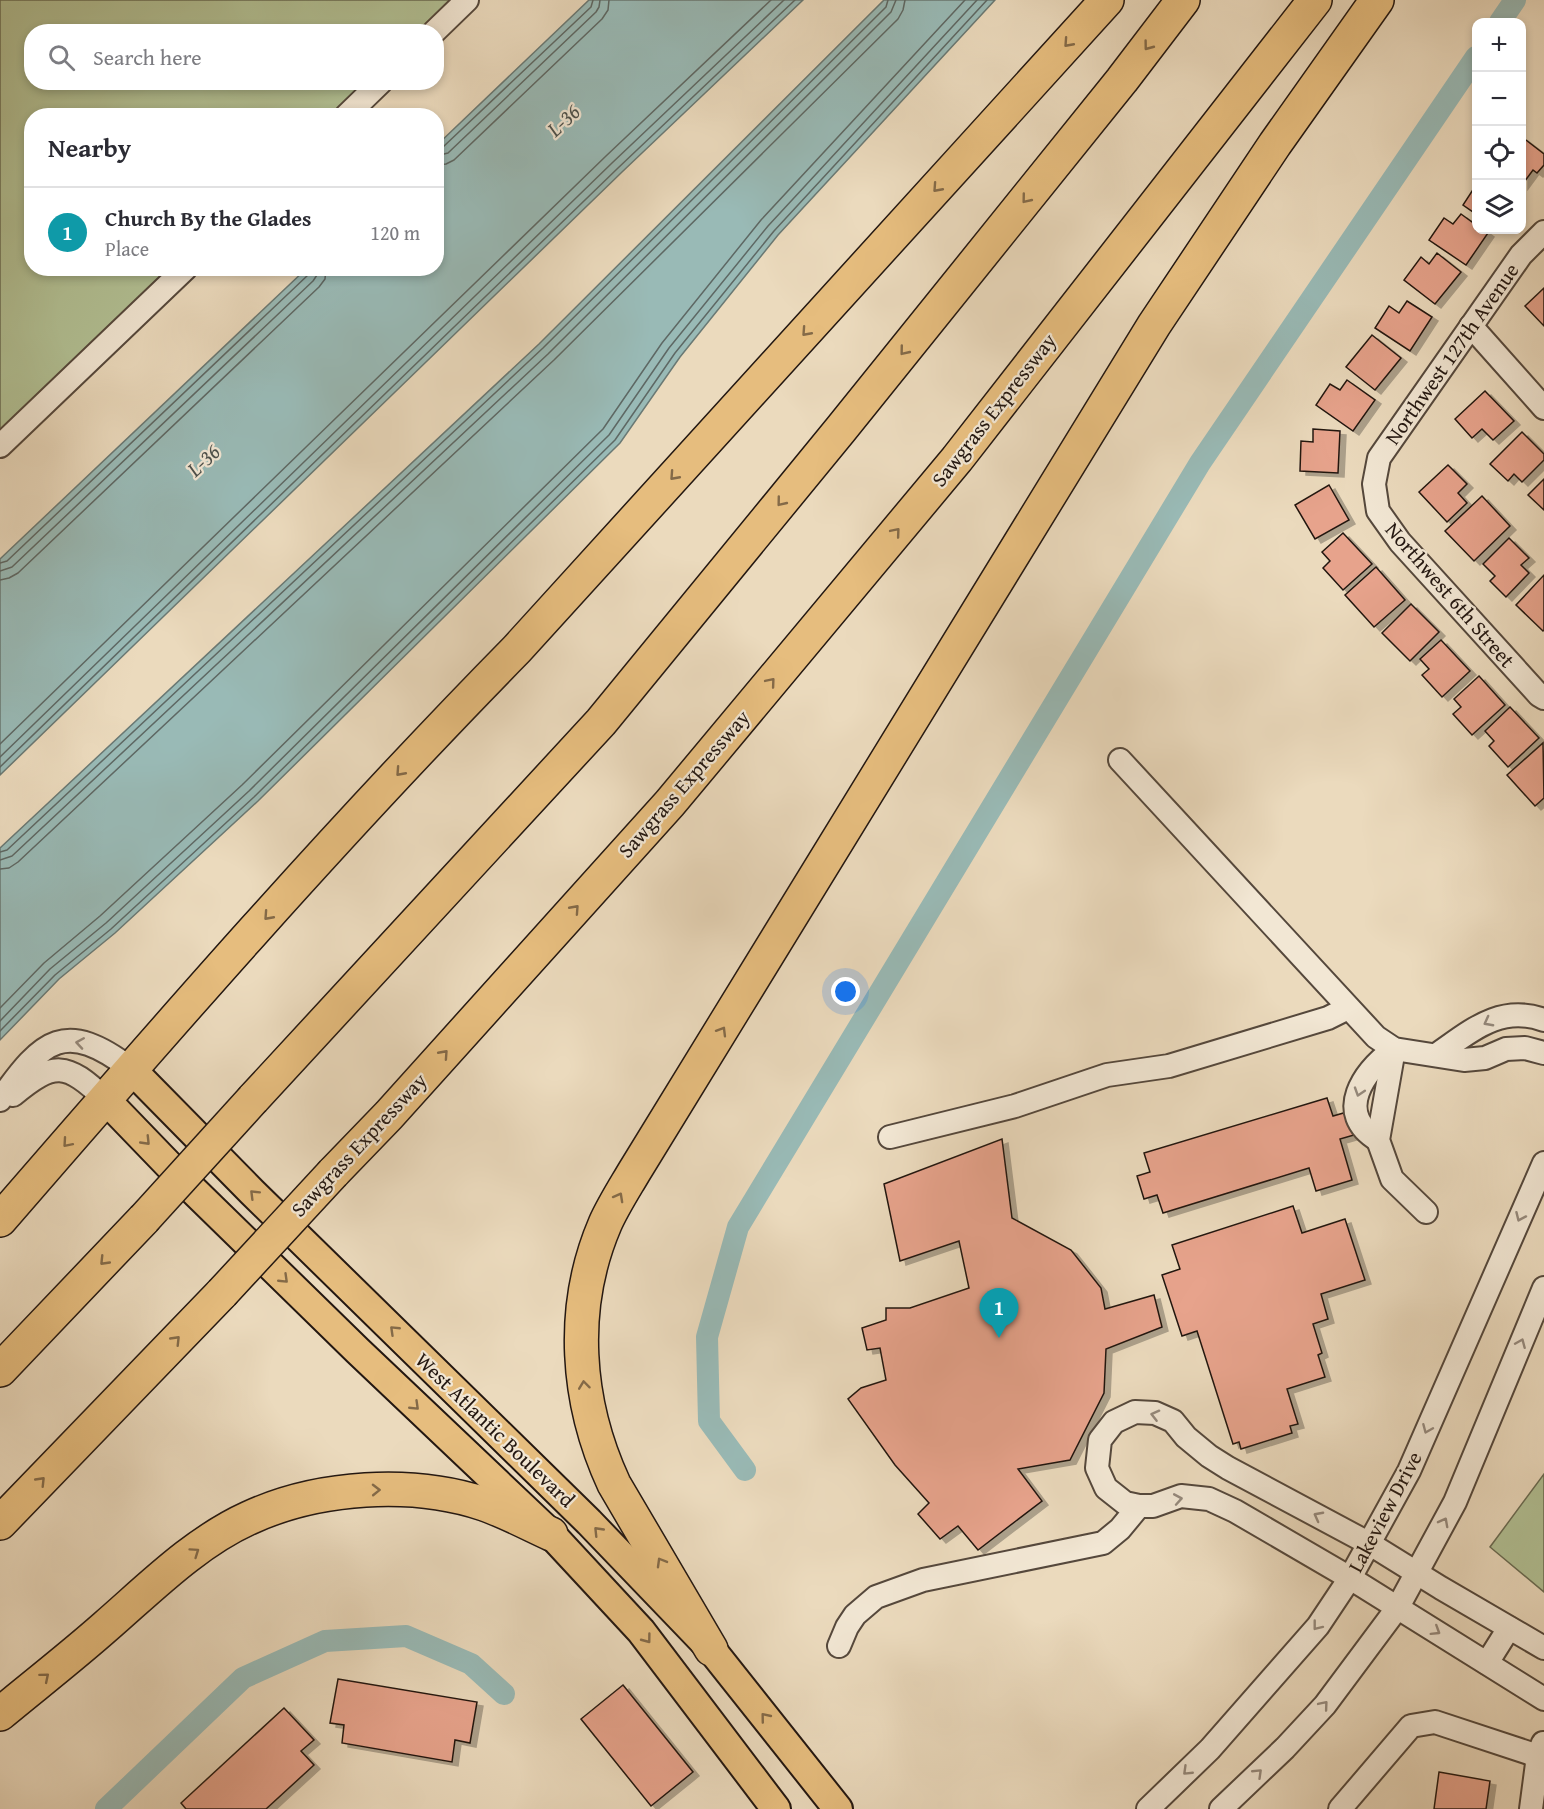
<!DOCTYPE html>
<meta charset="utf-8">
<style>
body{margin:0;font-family:"Gentium Book Plus",serif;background:#f2f2f3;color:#2b2b33}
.controls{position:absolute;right:18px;top:18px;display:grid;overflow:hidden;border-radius:12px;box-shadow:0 3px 9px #0003}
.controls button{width:54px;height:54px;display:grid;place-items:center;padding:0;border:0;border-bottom:2px solid #e1e1e2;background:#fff;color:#2b2b33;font:30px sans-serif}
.you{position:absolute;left:846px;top:992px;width:21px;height:21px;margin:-15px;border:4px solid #fff;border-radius:50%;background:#1a73e8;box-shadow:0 0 0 9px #1a73e833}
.badge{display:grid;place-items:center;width:39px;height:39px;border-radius:50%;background:#8f2418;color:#fff;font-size:20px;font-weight:700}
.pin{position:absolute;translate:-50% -50px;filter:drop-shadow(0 2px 3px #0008)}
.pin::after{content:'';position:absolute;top:32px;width:21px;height:18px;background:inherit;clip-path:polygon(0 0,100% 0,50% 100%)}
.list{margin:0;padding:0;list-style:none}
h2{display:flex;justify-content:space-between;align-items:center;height:78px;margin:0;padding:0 24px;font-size:26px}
h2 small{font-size:20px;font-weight:400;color:#7c7c81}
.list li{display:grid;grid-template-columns:39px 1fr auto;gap:18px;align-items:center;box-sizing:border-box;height:90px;padding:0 24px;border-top:2px solid #e1e1e2}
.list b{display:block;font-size:22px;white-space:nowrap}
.list p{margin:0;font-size:20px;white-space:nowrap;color:#7c7c81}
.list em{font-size:20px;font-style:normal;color:#7c7c81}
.icon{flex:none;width:33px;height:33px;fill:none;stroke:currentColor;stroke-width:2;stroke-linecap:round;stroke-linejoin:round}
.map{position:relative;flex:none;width:1544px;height:1809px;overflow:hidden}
.search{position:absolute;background:#fff;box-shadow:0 3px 9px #0003;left:24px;top:24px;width:420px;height:66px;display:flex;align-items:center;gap:15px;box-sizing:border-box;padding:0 21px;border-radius:24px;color:#7c7c81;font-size:22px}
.panel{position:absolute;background:#fff;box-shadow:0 3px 9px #0003;left:24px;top:108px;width:420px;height:168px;border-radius:24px}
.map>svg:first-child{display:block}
.green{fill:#b2c195;stroke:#6a6c53;stroke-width:1.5}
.water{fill:#99bab6;stroke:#6a7974;stroke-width:1.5}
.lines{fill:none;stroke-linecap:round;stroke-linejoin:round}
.shore{stroke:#5e6864;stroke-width:1.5}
.canal{stroke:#99bab6;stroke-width:22}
.building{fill:#e7a38c;stroke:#231711;stroke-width:1.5;filter:url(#shadow)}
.minor-casing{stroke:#55483c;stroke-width:26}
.major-casing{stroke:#231711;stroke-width:32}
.highway-casing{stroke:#231711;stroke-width:36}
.minor{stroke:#f2e7d4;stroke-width:22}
.major{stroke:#e6bd7e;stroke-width:28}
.highway{stroke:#e6bd7e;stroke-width:33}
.highway-bridge-casing{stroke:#231711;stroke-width:36;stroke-linecap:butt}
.highway-bridge{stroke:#e6bd7e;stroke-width:33}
.oneway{stroke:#846a48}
.oneway2{stroke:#95897c}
.labels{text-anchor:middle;stroke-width:4.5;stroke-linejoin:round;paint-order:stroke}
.street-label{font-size:21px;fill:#231711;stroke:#f2e7d4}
.water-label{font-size:22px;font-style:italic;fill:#4c504b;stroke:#f2e7d4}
</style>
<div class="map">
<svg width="1544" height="1809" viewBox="0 0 1544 1809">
<defs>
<filter id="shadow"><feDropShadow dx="6" dy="4" stdDeviation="0" flood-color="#0004"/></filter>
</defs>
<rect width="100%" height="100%" fill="#ebdabd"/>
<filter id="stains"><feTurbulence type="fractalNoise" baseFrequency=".00333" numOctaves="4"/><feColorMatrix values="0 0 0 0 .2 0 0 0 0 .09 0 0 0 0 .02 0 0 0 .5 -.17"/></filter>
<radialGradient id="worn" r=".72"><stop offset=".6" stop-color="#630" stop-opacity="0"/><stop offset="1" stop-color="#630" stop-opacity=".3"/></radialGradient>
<g class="green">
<polygon points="0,0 467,0 434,31 32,32 32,82 381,83 346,115 32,116 32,268 186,269 0,446"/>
<polygon points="1544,1474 1544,1592 1490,1547"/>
</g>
<g class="water">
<polygon points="589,0 803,0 622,172 0,775 0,559 306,269 436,268 437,145"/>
<polygon points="884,0 995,0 778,235 680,357 620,443 258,801 115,933 59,979 0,1040 0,848 539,344"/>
</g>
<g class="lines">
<g class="shore">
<polyline points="436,149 443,147 591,7 593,0"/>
<polyline points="436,156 448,153 596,12 599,7 600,0"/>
<polyline points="436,165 446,164 454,160 602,19 608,10 609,0"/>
<polyline points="0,563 7,561 308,275 310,268"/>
<polyline points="0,571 12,567 313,281 317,275 317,268"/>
<polyline points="0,580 9,578 18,573 319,287 325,279 326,268"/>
<polyline points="0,744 606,156 771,0"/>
<polyline points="0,757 612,163 784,0"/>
<polyline points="0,767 618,168 795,0"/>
<polyline points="0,852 7,850 543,348 886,7 888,0"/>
<polyline points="0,860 12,856 548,354 891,12 896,0"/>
<polyline points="0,869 9,868 18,862 554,360 898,19 903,10 905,0"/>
<polyline points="0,1008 44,963 100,916 242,785 603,429 662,343 761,220 965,0"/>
<polyline points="0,1021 50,969 106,923 249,791 609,435 669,348 768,226 977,0"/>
<polyline points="0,1031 55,975 111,929 254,797 615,440 675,353 774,231 987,0"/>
</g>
<g class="canal">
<polyline points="1500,22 1515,0"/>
<polyline points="745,1470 709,1421 707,1337 738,1227 1200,463 1476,57"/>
<polyline points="106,1809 243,1678 325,1641 406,1636 471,1664 504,1694"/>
</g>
</g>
<g class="building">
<polygon points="1522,137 1544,154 1544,165 1537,173 1533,170 1522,185"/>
<polygon points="1476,185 1476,214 1463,205"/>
<polygon points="1461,214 1476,225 1476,230 1484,230 1488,233 1466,265 1429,240 1444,218 1453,224"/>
<polygon points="1437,253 1461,272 1435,304 1404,280 1421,257 1429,264"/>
<polygon points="1544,288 1544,326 1525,306"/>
<polygon points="1407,301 1432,317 1410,351 1375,328 1389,306 1399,313"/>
<polygon points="1372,335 1401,358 1375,390 1346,367"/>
<polygon points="1347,380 1375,400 1353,431 1316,405 1330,384 1340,390"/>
<polygon points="1485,391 1514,421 1493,440 1482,429 1472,438 1455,419"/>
<polygon points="1313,429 1340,431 1338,473 1300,471 1301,441 1313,442"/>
<polygon points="1522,432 1544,454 1544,460 1522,482 1514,474 1508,481 1490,464"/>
<polygon points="1448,465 1467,484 1458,493 1467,503 1447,522 1419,492"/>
<polygon points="1544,479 1544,510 1528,495"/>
<polygon points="1329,485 1349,520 1315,539 1295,505"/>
<polygon points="1482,496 1510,526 1474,561 1445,531"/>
<polygon points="1343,533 1372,564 1343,590 1323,568 1330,561 1322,552"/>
<polygon points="1509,538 1529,558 1521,565 1529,573 1506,597 1490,581 1495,576 1483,564"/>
<polygon points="1376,567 1405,600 1374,627 1345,595"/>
<polygon points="1544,575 1544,630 1543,631 1516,605"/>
<polygon points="1411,604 1439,632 1410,661 1382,633"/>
<polygon points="1441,640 1470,671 1442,697 1422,675 1429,669 1420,659"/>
<polygon points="1479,676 1505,705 1472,735 1453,714 1461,707 1454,699"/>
<polygon points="1510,707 1539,738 1508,767 1489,746 1494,741 1485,731"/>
<polygon points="1543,743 1544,798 1535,806 1507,775"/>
<polygon points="1327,1098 1333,1116 1347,1112 1354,1135 1340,1139 1352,1180 1316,1191 1309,1168 1163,1213 1157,1195 1144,1199 1137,1176 1150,1172 1144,1153"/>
<polygon points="1002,1139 1012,1218 1071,1250 1101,1288 1105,1309 1154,1295 1162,1327 1106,1349 1104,1393 1070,1460 1018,1469 1042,1501 978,1550 958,1526 940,1539 918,1514 929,1503 895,1465 848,1399 861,1388 886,1380 880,1348 867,1350 862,1328 886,1320 886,1308 910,1308 969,1288 959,1241 900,1261 884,1184"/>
<polygon points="1293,1206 1302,1233 1345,1219 1365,1280 1321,1294 1328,1319 1313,1324 1322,1353 1318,1355 1325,1377 1287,1389 1298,1424 1290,1426 1292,1433 1241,1449 1239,1442 1233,1444 1197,1331 1182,1336 1162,1275 1180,1269 1172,1245"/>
<polygon points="338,1679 477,1702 470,1743 455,1740 452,1762 342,1743 344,1725 330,1723"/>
<polygon points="623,1685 693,1772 651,1806 581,1719"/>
<polygon points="284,1708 314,1740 301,1751 314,1765 266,1809 186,1809 181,1803"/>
<polygon points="1439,1772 1490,1781 1486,1809 1434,1809"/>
</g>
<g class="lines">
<defs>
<g id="minor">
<polyline points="434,32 467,0"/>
<polyline points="346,116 381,82"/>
<polyline points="1544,232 1521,255 1379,458 1374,484 1378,511 1400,542 1539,695 1544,698"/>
<polyline points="1471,326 1544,408"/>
<polyline points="0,446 186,268"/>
<polyline points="1120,760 1376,1037 1394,1049 1464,1060 1485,1058 1506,1049 1525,1048 1544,1053"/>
<polyline points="1394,1049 1378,1140 1392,1179 1426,1212"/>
<path d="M1436 1055C1471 1031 1500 1004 1544 1020"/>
<path d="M13 1095C54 1061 66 1062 105 1099"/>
<path d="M0 1100C43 1039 65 1019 131 1069"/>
<polyline points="890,1137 1015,1106 1107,1075 1169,1066 1328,1018 1348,1008"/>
<path d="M1378 1140C1333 1113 1364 1071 1394 1049"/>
<polyline points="839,1646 847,1627 855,1615 876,1597 923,1580 1103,1543 1120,1529 1139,1506"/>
<polyline points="1544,1648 1441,1588 1370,1544 1228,1468 1209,1456 1186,1437 1173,1421 1155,1413 1135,1412 1114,1422 1100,1440 1097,1468 1106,1488 1125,1503 1139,1506 1153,1506 1181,1496 1209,1499 1235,1511 1350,1578 1544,1699"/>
<polyline points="1487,1663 1509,1628"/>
<polyline points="1148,1809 1210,1749 1318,1626 1350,1578 1409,1471 1544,1163"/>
<polyline points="1221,1809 1285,1748 1325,1705 1398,1607 1455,1502 1544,1288"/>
<polyline points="1340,1809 1411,1726 1435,1722 1538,1756"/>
<polyline points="1531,1809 1538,1756 1543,1743"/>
</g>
<g id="major">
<polyline points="131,1069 252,1192 589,1522 711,1649 838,1809"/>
<polyline points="105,1099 188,1185 358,1351 551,1534 641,1631 776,1809"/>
</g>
<g id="highway">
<polyline points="253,1099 601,722 841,429 1122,80 1183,0"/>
<polyline points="333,1173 389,1115 670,803 957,459 1315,0"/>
<path d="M0 1220C168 1026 337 832 517 649L1107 0"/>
<polyline points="0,1370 144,1219"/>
<polyline points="0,1523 222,1293"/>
<path d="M711 1649 614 1484C576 1402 569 1308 605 1224 613 1206 624 1189 634 1172L1154 325 1275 144 1377 0"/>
<path d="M0 1714C35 1685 71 1657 105 1627 150 1588 194 1543 249 1518 318 1486 412 1480 484 1504 507 1512 529 1524 551 1534"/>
</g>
</defs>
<use href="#minor" class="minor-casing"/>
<use href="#major" class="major-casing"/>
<use href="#highway" class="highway-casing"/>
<use href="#minor" class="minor"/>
<use href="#major" class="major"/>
<use href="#highway" class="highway"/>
<defs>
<g id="highway-bridge">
<polyline points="144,1219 253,1099"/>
<polyline points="222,1293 333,1173"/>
</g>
</defs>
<use href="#highway-bridge" class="highway-bridge-casing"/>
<use href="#highway-bridge" class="highway-bridge"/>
</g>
<defs><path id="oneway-chevron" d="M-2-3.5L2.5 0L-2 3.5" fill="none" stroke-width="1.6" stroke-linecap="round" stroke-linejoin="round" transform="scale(1.5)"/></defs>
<g class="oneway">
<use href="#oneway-chevron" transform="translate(1068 43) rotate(132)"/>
<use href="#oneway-chevron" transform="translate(1148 46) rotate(127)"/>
<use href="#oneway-chevron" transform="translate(937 188) rotate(132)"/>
<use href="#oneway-chevron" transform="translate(1026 199) rotate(129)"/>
<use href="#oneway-chevron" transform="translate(806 332) rotate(132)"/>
<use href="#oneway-chevron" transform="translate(904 351) rotate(129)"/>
<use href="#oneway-chevron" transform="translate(674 476) rotate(132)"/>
<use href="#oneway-chevron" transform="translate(781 502) rotate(129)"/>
<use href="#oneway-chevron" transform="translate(896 532) rotate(-50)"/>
<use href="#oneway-chevron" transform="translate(771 682) rotate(-50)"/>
<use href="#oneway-chevron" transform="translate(400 772) rotate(132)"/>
<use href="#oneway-chevron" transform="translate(575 909) rotate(-48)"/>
<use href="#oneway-chevron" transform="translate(268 916) rotate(132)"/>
<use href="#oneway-chevron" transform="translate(722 1031) rotate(-59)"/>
<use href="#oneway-chevron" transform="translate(444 1054) rotate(-48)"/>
<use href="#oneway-chevron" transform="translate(146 1141) rotate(46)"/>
<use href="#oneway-chevron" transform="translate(67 1143) rotate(131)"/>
<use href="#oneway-chevron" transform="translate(254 1194) rotate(-135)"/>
<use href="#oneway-chevron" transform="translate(619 1197) rotate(-61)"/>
<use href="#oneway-chevron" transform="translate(104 1261) rotate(134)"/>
<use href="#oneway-chevron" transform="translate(284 1279) rotate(44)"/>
<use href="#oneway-chevron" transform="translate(394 1330) rotate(-136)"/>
<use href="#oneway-chevron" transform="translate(176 1340) rotate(-46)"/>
<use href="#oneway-chevron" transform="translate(584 1385) rotate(-97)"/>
<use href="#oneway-chevron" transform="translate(415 1406) rotate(44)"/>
<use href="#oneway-chevron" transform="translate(41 1481) rotate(-46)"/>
<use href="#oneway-chevron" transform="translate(376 1490) rotate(-1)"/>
<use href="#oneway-chevron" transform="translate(598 1531) rotate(-134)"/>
<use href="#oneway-chevron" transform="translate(195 1552) rotate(-35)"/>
<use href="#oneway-chevron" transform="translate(661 1562) rotate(-120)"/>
<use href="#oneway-chevron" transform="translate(647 1639) rotate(53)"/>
<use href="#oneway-chevron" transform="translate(45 1677) rotate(-40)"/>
<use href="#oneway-chevron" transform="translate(765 1717) rotate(-129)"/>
</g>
<g class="oneway2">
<use href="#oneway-chevron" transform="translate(1488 1022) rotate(152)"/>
<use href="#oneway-chevron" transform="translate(80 1043) rotate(-171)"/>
<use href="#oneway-chevron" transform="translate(1359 1092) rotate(108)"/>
<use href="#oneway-chevron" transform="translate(1520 1217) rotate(114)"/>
<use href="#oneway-chevron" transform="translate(1521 1343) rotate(-67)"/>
<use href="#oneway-chevron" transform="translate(1155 1415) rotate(-166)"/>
<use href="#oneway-chevron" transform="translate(1427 1429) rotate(113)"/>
<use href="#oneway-chevron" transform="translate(1178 1499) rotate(-10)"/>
<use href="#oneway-chevron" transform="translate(1318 1516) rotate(-152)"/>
<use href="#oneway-chevron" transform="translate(1444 1522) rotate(-62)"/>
<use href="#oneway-chevron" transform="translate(1317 1626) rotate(128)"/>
<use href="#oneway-chevron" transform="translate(1436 1631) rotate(32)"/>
<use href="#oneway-chevron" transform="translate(1324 1705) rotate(-50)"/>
<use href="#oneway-chevron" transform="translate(1187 1771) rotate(136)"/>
<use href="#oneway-chevron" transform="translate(1258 1773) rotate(-44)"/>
</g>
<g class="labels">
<g class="street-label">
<text transform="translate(1452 354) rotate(-55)" y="7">Northwest 127th Avenue</text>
<text transform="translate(994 410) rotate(-52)" y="7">Sawgrass Expressway</text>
<text transform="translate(1450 595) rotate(49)" y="7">Northwest 6th Street</text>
<text transform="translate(684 784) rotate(-49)" y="7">Sawgrass Expressway</text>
<text transform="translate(359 1145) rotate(-47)" y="7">Sawgrass Expressway</text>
<text transform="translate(495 1430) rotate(44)" y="7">West Atlantic Boulevard</text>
<text transform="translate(1385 1512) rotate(-62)" y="7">Lakeview Drive</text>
</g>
<g class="water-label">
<text transform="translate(563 120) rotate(-43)" y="8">L-36</text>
<text transform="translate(203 460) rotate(-43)" y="8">L-36</text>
</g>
</g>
<rect width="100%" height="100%" filter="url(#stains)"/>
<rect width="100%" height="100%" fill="url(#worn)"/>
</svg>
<div class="controls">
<button>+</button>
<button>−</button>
<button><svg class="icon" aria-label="locate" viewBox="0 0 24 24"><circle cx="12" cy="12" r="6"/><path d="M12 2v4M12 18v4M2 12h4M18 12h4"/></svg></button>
<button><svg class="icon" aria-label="layers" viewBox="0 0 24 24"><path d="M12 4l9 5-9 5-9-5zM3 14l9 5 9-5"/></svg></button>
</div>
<div class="you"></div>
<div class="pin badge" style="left:999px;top:1338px;background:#0f9aa8">1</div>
<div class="search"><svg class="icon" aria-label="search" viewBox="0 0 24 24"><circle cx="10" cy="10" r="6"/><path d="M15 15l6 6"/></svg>Search here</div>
<section class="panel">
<h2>Nearby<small></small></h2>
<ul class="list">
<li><span class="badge" style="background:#0f9aa8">1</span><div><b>Church By the Glades</b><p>Place</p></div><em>120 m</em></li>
</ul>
</section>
</div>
